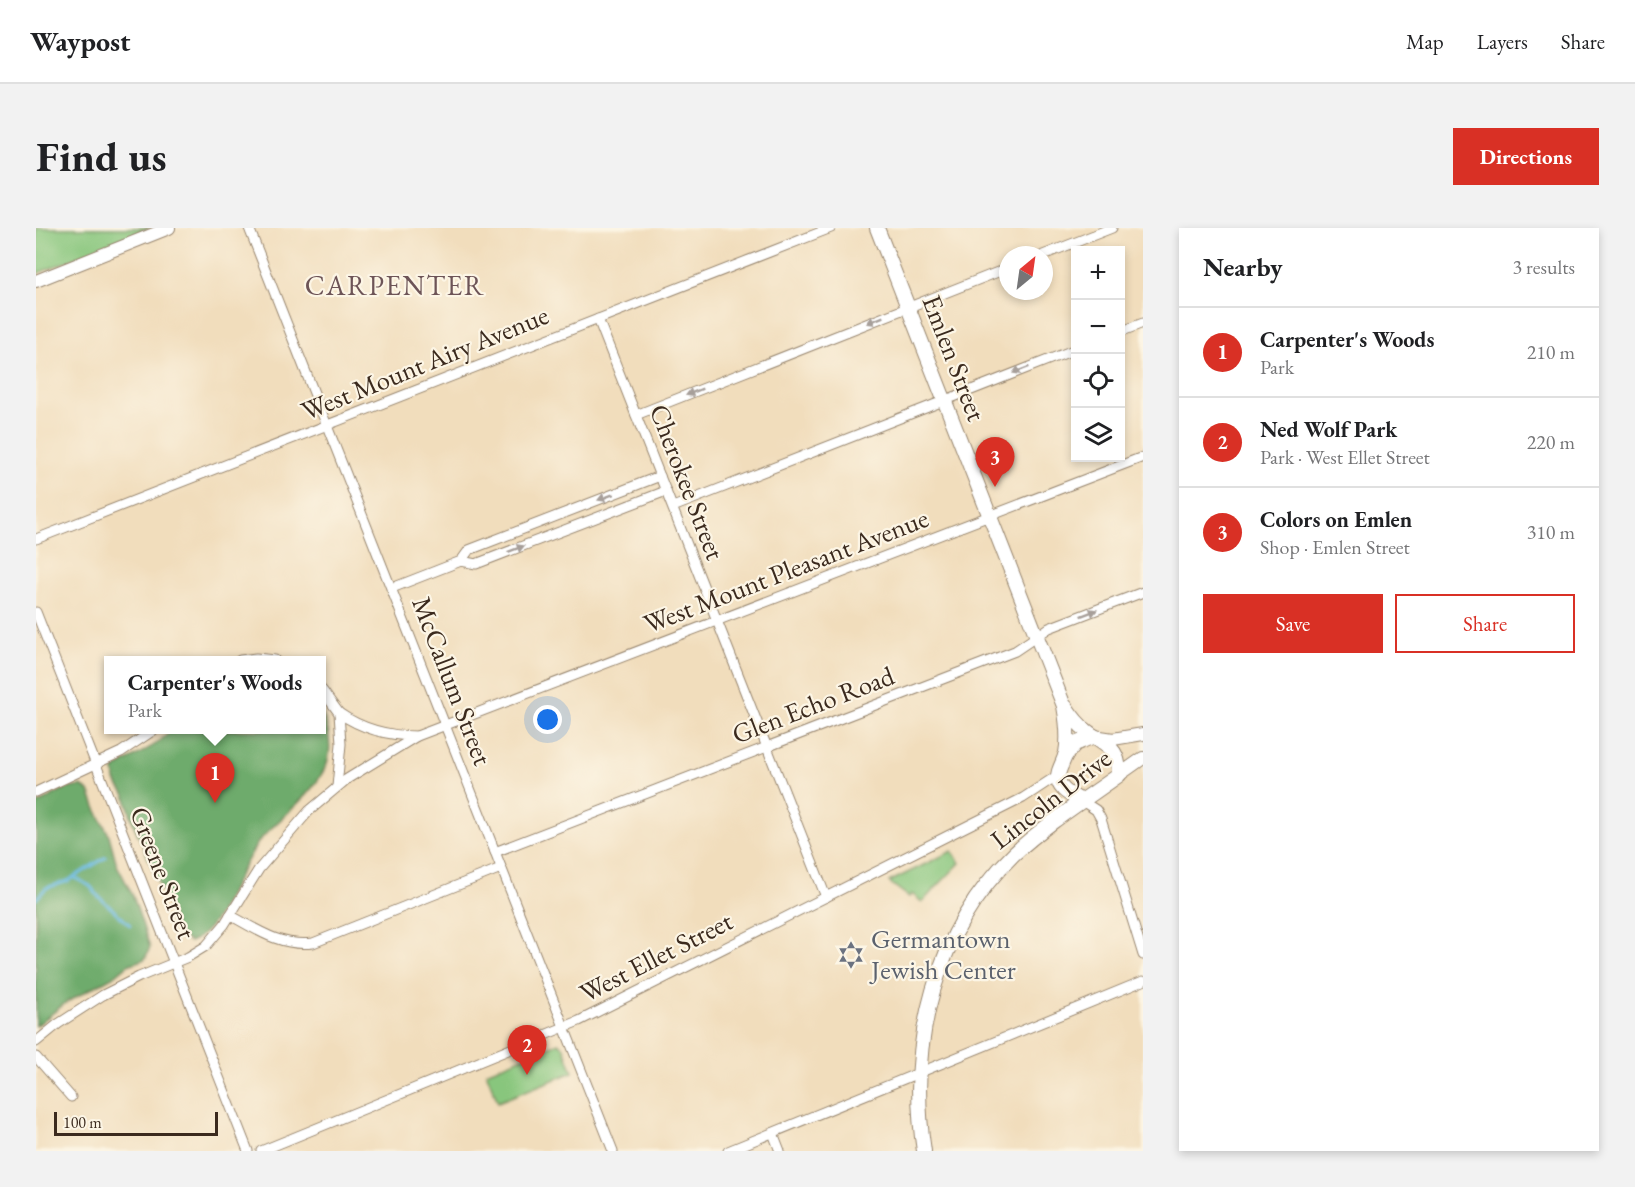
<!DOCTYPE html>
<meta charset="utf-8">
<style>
body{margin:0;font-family:"EB Garamond",serif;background:#f2f2f2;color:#202124}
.controls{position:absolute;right:18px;top:18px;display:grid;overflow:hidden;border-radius:0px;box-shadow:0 3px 9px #0003}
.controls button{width:54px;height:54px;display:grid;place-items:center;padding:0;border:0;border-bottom:2px solid #e0e0e0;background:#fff;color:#202124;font:30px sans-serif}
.compass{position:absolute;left:963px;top:18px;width:54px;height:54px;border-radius:50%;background:#fff;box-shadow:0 3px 9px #0003;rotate:29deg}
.scale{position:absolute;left:18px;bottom:15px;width:164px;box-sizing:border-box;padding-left:6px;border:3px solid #3b2a1e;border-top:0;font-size:16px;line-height:21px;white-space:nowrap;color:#3b2a1e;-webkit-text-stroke:4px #fcf5e5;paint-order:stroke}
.you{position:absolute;left:512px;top:492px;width:21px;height:21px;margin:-15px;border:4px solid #fff;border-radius:50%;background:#1a73e8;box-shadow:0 0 0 9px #1a73e833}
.badge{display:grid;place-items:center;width:39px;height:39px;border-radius:50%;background:#d93025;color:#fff;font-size:20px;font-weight:700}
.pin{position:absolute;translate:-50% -50px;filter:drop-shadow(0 2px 3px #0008)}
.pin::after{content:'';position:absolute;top:32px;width:21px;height:18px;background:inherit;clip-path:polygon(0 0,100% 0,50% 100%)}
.popup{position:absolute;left:68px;top:428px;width:222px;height:78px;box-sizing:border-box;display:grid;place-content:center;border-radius:0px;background:#fff;filter:drop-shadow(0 2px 4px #0005);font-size:20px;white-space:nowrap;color:#757577}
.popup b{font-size:22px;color:#202124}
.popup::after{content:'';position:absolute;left:50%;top:100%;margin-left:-12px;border:12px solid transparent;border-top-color:#fff}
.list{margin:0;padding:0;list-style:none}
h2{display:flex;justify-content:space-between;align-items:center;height:78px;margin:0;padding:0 24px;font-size:26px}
h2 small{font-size:20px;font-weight:400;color:#757577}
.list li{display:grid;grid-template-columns:39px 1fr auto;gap:18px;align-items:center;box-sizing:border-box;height:90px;padding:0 24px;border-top:2px solid #e0e0e0}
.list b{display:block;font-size:22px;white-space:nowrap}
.list p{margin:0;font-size:20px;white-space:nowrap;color:#757577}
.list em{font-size:20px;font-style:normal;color:#757577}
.actions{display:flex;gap:12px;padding:18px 24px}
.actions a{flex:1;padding:14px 0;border:2px solid #d93025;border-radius:0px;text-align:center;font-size:21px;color:#d93025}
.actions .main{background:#d93025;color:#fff}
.icon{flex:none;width:33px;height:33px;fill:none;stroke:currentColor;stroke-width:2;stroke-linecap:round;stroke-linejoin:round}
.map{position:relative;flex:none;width:1107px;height:923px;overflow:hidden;border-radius:0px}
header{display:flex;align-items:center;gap:36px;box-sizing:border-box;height:84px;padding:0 30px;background:#fff;border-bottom:2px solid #e0e0e0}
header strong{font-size:28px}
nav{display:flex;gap:33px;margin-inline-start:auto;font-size:21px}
.intro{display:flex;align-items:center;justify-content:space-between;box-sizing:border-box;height:144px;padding:0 36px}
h1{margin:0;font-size:42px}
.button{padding:15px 27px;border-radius:0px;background:#d93025;color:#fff;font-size:21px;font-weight:700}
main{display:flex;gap:36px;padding:0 36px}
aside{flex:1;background:#fff;border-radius:0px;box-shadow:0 3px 9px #0003}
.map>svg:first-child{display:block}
.green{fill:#88c67d;stroke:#62784e;stroke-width:1.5}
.forest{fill:#6eab6c;stroke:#546a45;stroke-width:1.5}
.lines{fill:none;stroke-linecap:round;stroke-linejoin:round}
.stream{stroke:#68bae3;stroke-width:3}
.street-casing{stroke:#96846d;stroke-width:11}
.secondary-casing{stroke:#96846d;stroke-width:14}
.primary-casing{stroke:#96846d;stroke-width:16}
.street{stroke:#fff;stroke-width:9}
.secondary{stroke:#fff;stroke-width:12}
.primary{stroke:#fff;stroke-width:14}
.oneway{fill:#a79f9a}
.labels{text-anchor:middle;stroke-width:4.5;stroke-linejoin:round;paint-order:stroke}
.street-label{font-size:27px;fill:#3b2a1e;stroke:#fcf5e5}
.worship-label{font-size:27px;fill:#5b616d;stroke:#fcf5e5;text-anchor:start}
.neighbourhood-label{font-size:28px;letter-spacing:1.5px;fill:#6d5457;stroke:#fcf5e5}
</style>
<header>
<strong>Waypost</strong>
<nav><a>Map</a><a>Layers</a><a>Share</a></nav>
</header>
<div class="intro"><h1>Find us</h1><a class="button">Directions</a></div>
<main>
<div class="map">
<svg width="1107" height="923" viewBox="0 0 1107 923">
<rect width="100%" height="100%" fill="#fcf5e5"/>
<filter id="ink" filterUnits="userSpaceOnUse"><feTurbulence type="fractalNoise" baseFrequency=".0167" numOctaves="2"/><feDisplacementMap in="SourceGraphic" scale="12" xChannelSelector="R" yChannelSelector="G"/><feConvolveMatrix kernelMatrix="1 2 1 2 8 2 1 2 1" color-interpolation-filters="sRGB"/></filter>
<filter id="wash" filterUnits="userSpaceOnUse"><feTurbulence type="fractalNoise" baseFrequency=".008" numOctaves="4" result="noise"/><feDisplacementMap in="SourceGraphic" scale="24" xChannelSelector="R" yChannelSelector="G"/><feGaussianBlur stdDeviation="1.35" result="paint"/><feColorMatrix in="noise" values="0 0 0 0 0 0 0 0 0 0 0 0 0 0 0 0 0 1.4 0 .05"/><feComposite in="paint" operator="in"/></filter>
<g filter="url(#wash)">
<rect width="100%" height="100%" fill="#f1ddbc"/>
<g class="green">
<polygon points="0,0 114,0 0,46"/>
<polygon points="916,623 924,635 886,674 876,666 873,669 853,654"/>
<polygon points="522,815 527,818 537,844 462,874 450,844"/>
</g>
<g class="forest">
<path d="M286 485C293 502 298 524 288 542 273 571 244 589 223 613 219 619 215 626 211 633 197 655 180 706 154 714L148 711 141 704 133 679 97 595 89 567 79 553 78 541 120 516 136 502H286Z"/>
<polygon points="45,558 53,563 59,579 73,607 81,637 97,668 114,719 109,731 92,737 80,747 31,774 0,798 0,577 28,561"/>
</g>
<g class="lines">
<g class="stream">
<polyline points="37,649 54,658 62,668 94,697"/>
<polyline points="0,671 10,660 32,653 70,629"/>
</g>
</g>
</g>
<g filter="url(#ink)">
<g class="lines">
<defs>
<g id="street">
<polyline points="213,0 577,923"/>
<polyline points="1007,27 1076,0"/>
<polyline points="562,91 790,669"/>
<polyline points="1084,104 1107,95"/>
<polyline points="600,187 972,40"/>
<polyline points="637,279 1040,121"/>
<polyline points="0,311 795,0"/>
<polyline points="425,333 433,322 624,248"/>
<polyline points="356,360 425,333 440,336 630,263"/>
<polyline points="0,384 212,923"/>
<polyline points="204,432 220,430 239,432"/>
<polyline points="286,462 303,485 305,516 301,559"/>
<path d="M303 485C326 501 353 508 381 508L1107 229"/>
<polyline points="0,564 85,524 118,502"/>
<polyline points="1046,573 1060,582 1065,591 1107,727"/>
<polyline points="459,624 979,423 1013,400 1107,364"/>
<path d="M194 687C221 702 245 719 277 715L465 640"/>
<polyline points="0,814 22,796 67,767 103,749 152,729 170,718 188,697 223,641 273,583 311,551 381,508"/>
<polyline points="0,829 35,869"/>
<polyline points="737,905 744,923"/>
<polyline points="225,923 543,793 987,570 1022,547"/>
<polyline points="692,923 1107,753"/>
</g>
<g id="secondary">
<polyline points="0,53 133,0"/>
<polyline points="1058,508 1077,511 1107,506"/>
<polyline points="1083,547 1107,530"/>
</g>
<g id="primary">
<path d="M841 0 1028 478C1031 494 1033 509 1030 525 1028 532 1025 537 1023 543 1018 560 1034 567 1046 573"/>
<polyline points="1029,528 1039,516 1058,508"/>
<path d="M888 923C871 816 899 702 978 626 1010 596 1048 572 1083 547 1083 518 1071 519 1051 503 1042 497 1035 487 1029 478"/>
</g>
</defs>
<use href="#street" class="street-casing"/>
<use href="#secondary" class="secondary-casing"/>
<use href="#primary" class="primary-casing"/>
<use href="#street" class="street"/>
<use href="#secondary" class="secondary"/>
<use href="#primary" class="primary"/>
</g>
<defs><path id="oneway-solid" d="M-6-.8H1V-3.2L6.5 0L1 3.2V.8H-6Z" transform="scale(1.5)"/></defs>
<g class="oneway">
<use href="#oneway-solid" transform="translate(839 92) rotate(158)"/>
<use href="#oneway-solid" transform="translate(985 142) rotate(159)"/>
<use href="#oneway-solid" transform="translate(658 164) rotate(158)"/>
<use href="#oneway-solid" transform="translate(570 269) rotate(159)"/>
<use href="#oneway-solid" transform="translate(480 321) rotate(-21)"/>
<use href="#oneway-solid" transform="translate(1053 385) rotate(-21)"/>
</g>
</g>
<defs>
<symbol id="synagogue-bare" viewBox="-9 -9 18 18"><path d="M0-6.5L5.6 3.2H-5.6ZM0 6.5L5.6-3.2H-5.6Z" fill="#6b7280" stroke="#fcf5e5" stroke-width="2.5" paint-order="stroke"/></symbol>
</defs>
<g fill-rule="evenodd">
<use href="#synagogue-bare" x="796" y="708" width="38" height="38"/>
</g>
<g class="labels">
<g class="street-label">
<text transform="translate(918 130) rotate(69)" y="9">Emlen Street</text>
<text transform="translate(389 135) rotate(-22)" y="9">West Mount Airy Avenue</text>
<text transform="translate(651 254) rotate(69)" y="9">Cherokee Street</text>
<text transform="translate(750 343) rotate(-21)" y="9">West Mount Pleasant Avenue</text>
<text transform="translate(416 453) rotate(69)" y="9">McCallum Street</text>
<text transform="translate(777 477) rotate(-21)" y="9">Glen Echo Road</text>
<text transform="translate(1015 571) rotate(-38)" y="9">Lincoln Drive</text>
<text transform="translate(127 645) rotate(69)" y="9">Greene Street</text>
<text transform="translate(620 729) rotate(-27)" y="9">West Ellet Street</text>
</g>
<g class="worship-label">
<text x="835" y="720">Germantown<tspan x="835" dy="31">Jewish Center</tspan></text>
</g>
<g class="neighbourhood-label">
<text x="359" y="67">CARPENTER</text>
</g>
</g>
</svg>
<div class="controls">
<button>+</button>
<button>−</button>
<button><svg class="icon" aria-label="locate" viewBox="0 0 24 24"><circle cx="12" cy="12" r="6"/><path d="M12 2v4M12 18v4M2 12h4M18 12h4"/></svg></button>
<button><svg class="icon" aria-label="layers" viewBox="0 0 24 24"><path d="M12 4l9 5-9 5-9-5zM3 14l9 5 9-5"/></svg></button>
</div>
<svg class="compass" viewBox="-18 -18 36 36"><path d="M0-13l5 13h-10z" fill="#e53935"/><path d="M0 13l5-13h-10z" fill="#757577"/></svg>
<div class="scale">100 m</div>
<div class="you"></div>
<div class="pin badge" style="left:179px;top:575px">1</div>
<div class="popup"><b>Carpenter's Woods</b>Park</div>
<div class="pin badge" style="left:491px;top:847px">2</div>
<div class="pin badge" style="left:959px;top:259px">3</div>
</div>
<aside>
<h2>Nearby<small>3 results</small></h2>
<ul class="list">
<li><span class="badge">1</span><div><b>Carpenter's Woods</b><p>Park</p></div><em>210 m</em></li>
<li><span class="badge">2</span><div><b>Ned Wolf Park</b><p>Park · West Ellet Street</p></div><em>220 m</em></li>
<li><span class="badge">3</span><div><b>Colors on Emlen</b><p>Shop · Emlen Street</p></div><em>310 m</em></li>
</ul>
<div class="actions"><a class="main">Save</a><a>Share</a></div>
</aside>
</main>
